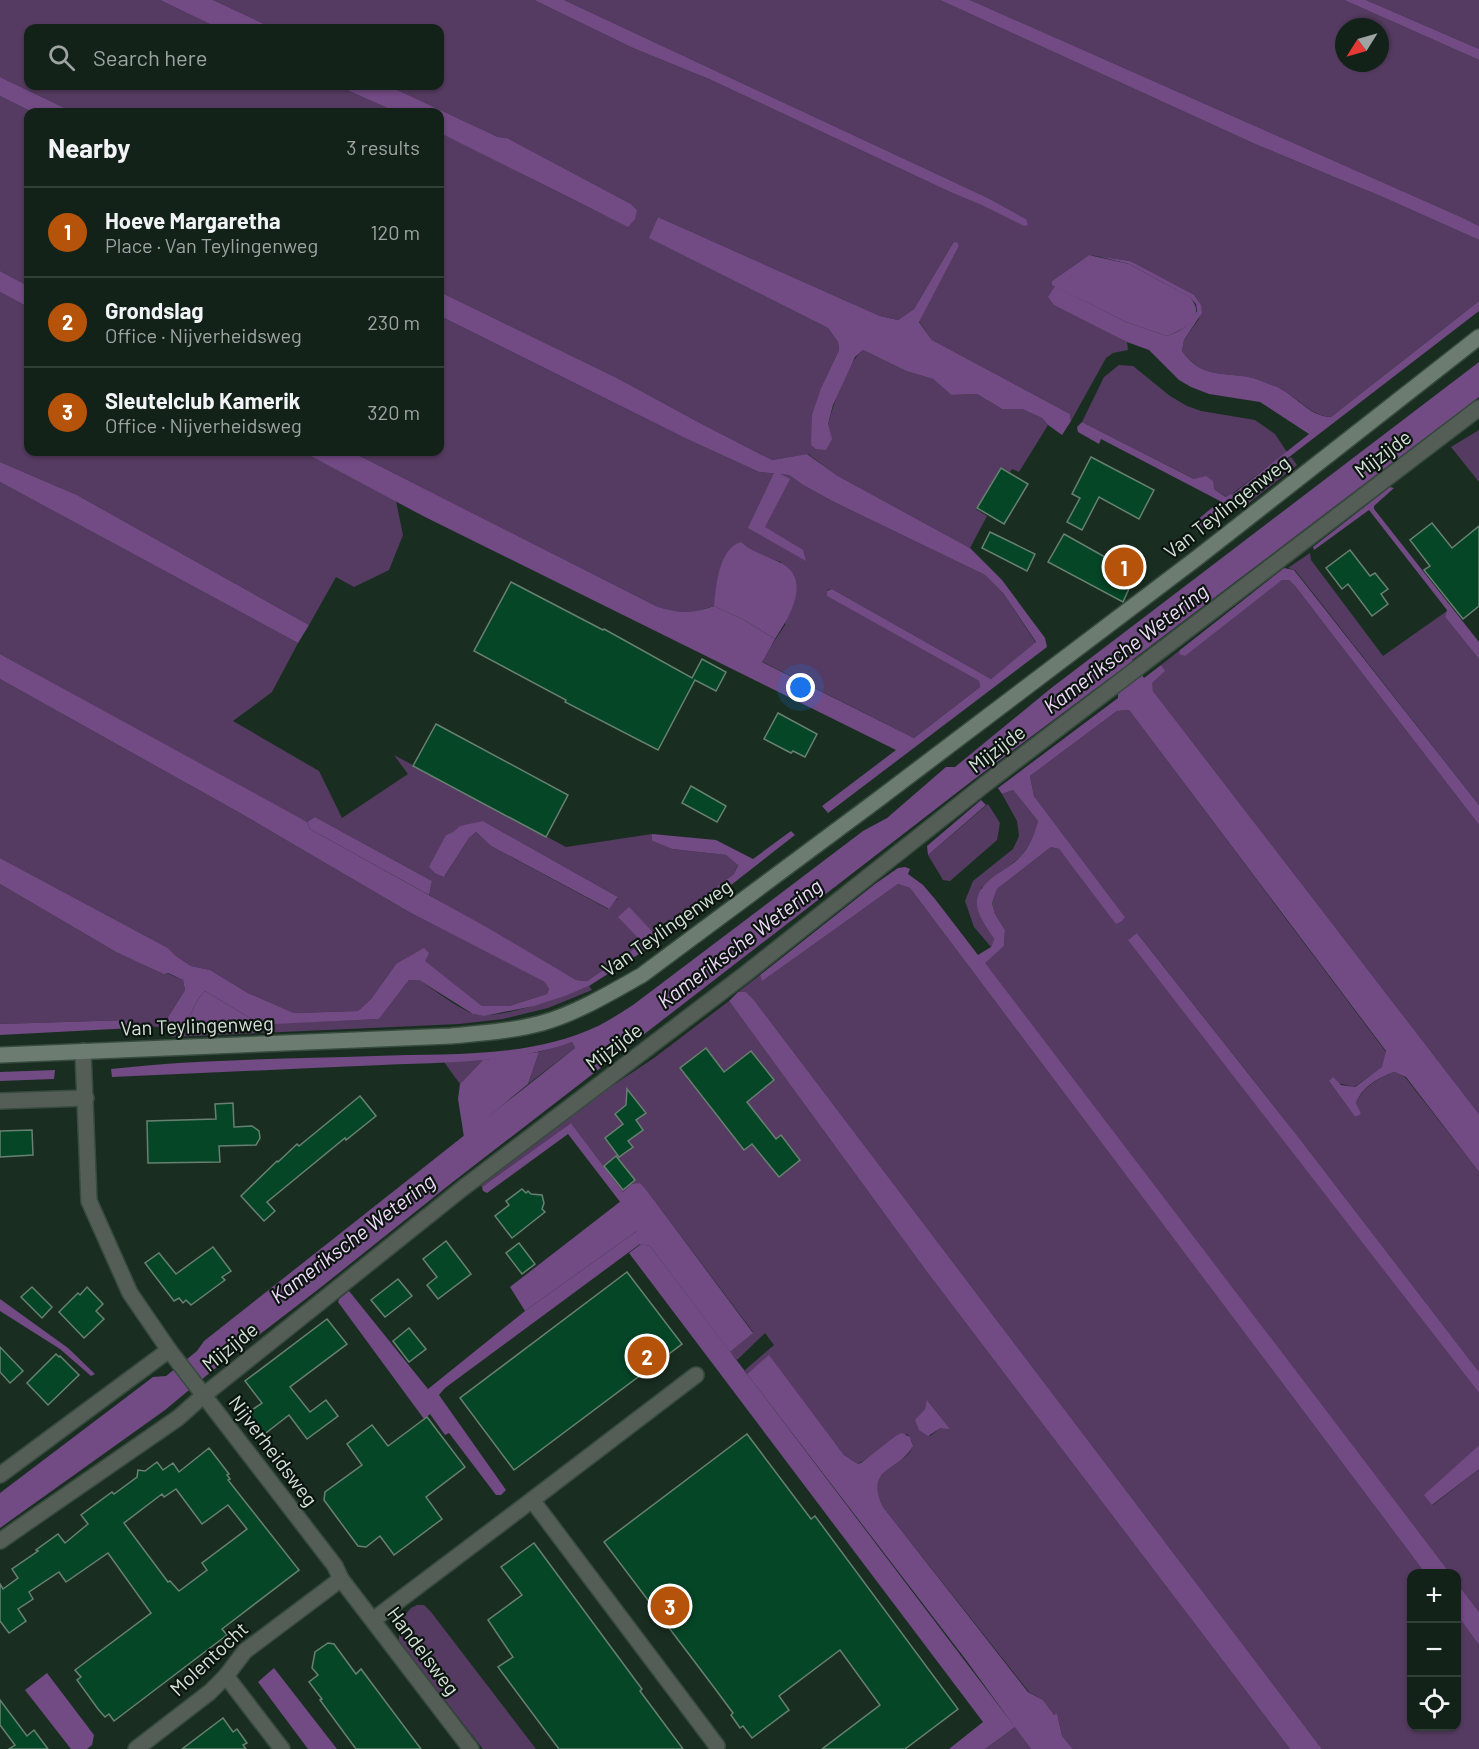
<!DOCTYPE html>
<meta charset="utf-8">
<style>
body{margin:0;font-family:Barlow,sans-serif;background:#202f26;color:#f1f3f6}
.controls{position:absolute;right:18px;bottom:18px;display:grid;overflow:hidden;border-radius:12px;box-shadow:0 2px 4px #0004}
.controls button{width:54px;height:54px;display:grid;place-items:center;padding:0;border:0;border-bottom:2px solid #323f38;background:#132219;color:#f1f3f6;font:30px sans-serif}
.compass{position:absolute;left:1335px;top:18px;width:54px;height:54px;border-radius:50%;background:#132219;box-shadow:0 2px 4px #0004;rotate:233deg}
.you{position:absolute;left:801px;top:688px;width:21px;height:21px;margin:-15px;border:4px solid #fff;border-radius:50%;background:#1a73e8;box-shadow:0 0 0 9px #1a73e833}
.badge{display:grid;place-items:center;width:39px;height:39px;border-radius:50%;background:#b45309;color:#fff;font-size:20px;font-weight:700}
.pin{position:absolute;translate:-50% -50%;border:3px solid #fff;box-shadow:0 2px 6px #0006}
.list{margin:0;padding:0;list-style:none}
h2{display:flex;justify-content:space-between;align-items:center;height:78px;margin:0;padding:0 24px;font-size:26px}
h2 small{font-size:20px;font-weight:400;color:#9da4a2}
.list li{display:grid;grid-template-columns:39px 1fr auto;gap:18px;align-items:center;box-sizing:border-box;height:90px;padding:0 24px;border-top:2px solid #323f38}
.list b{display:block;font-size:22px;white-space:nowrap}
.list p{margin:0;font-size:20px;white-space:nowrap;color:#9da4a2}
.list em{font-size:20px;font-style:normal;color:#9da4a2}
.icon{flex:none;width:33px;height:33px;fill:none;stroke:currentColor;stroke-width:2;stroke-linecap:round;stroke-linejoin:round}
.map{position:relative;flex:none;width:1479px;height:1749px;overflow:hidden}
.search{position:absolute;background:#132219;box-shadow:0 2px 4px #0004;left:24px;top:24px;width:420px;height:66px;display:flex;align-items:center;gap:15px;box-sizing:border-box;padding:0 21px;border-radius:12px;color:#9da4a2;font-size:22px}
.panel{position:absolute;background:#132219;box-shadow:0 2px 4px #0004;left:24px;top:108px;width:420px;height:348px;border-radius:12px}
.map>svg:first-child{display:block}
.green{fill:#553b61;fill-rule:evenodd}
.forest{fill:#724b85}
.water{fill:#724a84}
.building{fill:#054627;stroke:#688071;stroke-width:1.5;fill-rule:evenodd}
.lines{fill:none;stroke-linecap:round;stroke-linejoin:round}
.street-casing{stroke:#374b3e;stroke-width:18}
.secondary-casing{stroke:#374b3e;stroke-width:18}
.street{stroke:#545e57;stroke-width:15}
.secondary{stroke:#6c7c71;stroke-width:15}
.labels{text-anchor:middle;stroke-width:4.5;stroke-linejoin:round;paint-order:stroke}
.street-label{font-size:20px;fill:#d5e2d9;stroke:#0b140e}
.water-label{font-size:21px;font-style:italic;fill:#f1dafc;stroke:#0b140e}
</style>
<div class="map">
<svg width="1479" height="1749" viewBox="0 0 1479 1749">
<rect width="100%" height="100%" fill="#192e21"/>
<g class="green">
<polygon points="0,0 160,0 218,28 28,28 28,86 338,86 396,112 73,112 0,77"/>
<path d="M213 0H534L633 48 709 79 948 191 1026 219 988 198 564 0H940L1255 144 1385 198 1479 240V301L1331 417C1309 416 1295 394 1275 386 1268 384 1260 380 1253 378 1222 371 1204 380 1182 351L1184 340 1199 319 1201 305 1130 261 1089 255 1052 281 1055 286 1049 297 1127 342 1128 350 1113 353 1106 358 1071 421 1070 414 932 340 919 321 959 246 953 243 914 309 898 320 880 316 658 217 650 238 828 328 838 342 839 350 821 388 828 425C834 403 846 364 863 350L906 371 933 379 951 395 977 394 1002 409H1022L1042 418 1048 425 1019 472 1012 469 1010 472 1001 467 976 509 987 516 970 548 838 476 808 454 772 460 700 423 617 378 440 292V133C503 163 564 197 628 226L637 210 631 204 507 138 498 137 389 86H440V28H273Z"/>
<path d="M970 0H1344L1479 60V226L1461 217ZM1344 27H1380V63H1344Z"/>
<polygon points="1366,0 1479,0 1479,49"/>
<polygon points="0,96 32,112 28,112 28,286 0,271"/>
<polygon points="0,292 28,307 28,452 303,452 396,501 403,535 389,570 354,587 336,577 309,625 77,495 0,462"/>
<polygon points="440,316 689,440 759,472 789,475 803,485 834,502 985,575 1003,593 1036,643 991,679 832,589 827,590 828,596 979,681 980,687 914,738 761,661 785,625 781,562 757,554 741,543 722,565 714,606 694,612 677,613 656,606 352,452 440,452"/>
<polygon points="1119,365 1133,366 1170,396 1187,406 1201,411 1255,420 1275,434 1287,452 1233,493 1236,498 1291,457 1297,465 1244,507 1231,495 1227,497 1214,489 1082,422 1104,377"/>
<polygon points="1479,430 1479,482 1451,447"/>
<path d="M0 482 298 643 272 692 233 721 319 771 342 818 408 774 394 755 566 847 652 834V841L672 849 726 855 738 864 734 874 653 932 628 907 639 939 637 947 587 981 576 980 429 895 432 881 315 817 307 822 288 813 0 654ZM483 821 618 897V898L608 909 491 846 476 832 469 838 445 876 446 835Z"/>
<polygon points="1310,553 1311,560 1383,656 1447,611 1445,617 1479,659 1479,805 1295,570 1288,568"/>
<polygon points="1282,580 1289,580 1295,586 1479,825 1479,1114 1153,691 1151,683 1164,671 1161,665 1180,650 1180,654"/>
<polygon points="0,679 240,813 409,912 546,982 549,989 547,994 509,1006 482,1006 424,961 396,964 371,999 358,1011 294,1013 248,993 210,970 191,966 176,956 168,948 0,858"/>
<path d="M1129 710 1386 1052 1383 1067 1354 1087 1329 1081 1355 1117 1360 1114 1356 1103C1363 1087 1378 1078 1394 1072L1405 1077 1479 1172V1372L1296 1134 1138 934 1129 939 1479 1393V1445L1425 1495 1433 1505 1479 1469V1612L1457 1583 1456 1574 1450 1573 984 963 1004 946 1005 930 995 914 992 903 997 889 1051 847 1059 849 1087 885 1125 917 1034 796 1030 776 1117 711Z"/>
<polygon points="1013,790 1038,821 1033,841 1019,858 981,888 981,918 994,939 991,947 974,927 965,901 973,881 1013,849 1019,836 1017,821 1002,794"/>
<polygon points="988,804 1000,823 997,840 950,881 943,880 928,855"/>
<path d="M0 884 116 952 183 980 185 990 168 1017 166 1028 379 1019 409 980H419C433 989 459 1009 474 1014 494 1022 568 995 589 986L592 990 548 1008 503 1019 459 1024 172 1037 166 1028 131 1024 128 1020 0 1024Z"/>
<polygon points="898,884 910,888 1425,1573 1412,1574 1412,1726 1456,1726 1457,1615 1479,1645 1479,1749 1322,1749 754,1000 746,992 738,992 760,975 762,980"/>
<path d="M729 1001 927 1272 1290 1749H1073L1062 1736 1057 1713 1054 1715 1043 1700 1029 1692 883 1507C880 1500 876 1492 877 1484 880 1465 928 1456 907 1434L858 1464 844 1455 769 1356 747 1374 745 1370 774 1345 765 1333 737 1360 730 1352 753 1332 648 1192 639 1183 623 1192 571 1123 482 1187 479 1183 573 1112 654 1058ZM928 1401 949 1428H941L930 1436 919 1416 925 1409Z"/>
<polygon points="572,1042 575,1048 528,1084 539,1052"/>
<polygon points="483,1060 460,1084 444,1062"/>
<polygon points="417,1605 424,1605 431,1612 536,1749 483,1749 399,1641 399,1622 411,1608"/>
<polygon points="1015,1727 1031,1749 985,1749"/>
</g>
<g class="forest">
<path d="M1089 255 1129 264 1190 297C1207 317 1185 329 1167 336L1126 322 1052 285V281Z"/>
<polygon points="775,471 790,479 765,527 803,550 806,561 748,528"/>
<path d="M741 542C753 553 765 555 779 562 813 578 790 616 775 639L746 621 714 606C716 586 719 548 741 542Z"/>
<polygon points="315,817 432,881 429,895 310,829 307,822"/>
<polygon points="205,991 250,1018 249,1024 185,1026 198,999"/>
<polygon points="539,1052 528,1084 464,1137 458,1099 460,1084 483,1060"/>
<polygon points="621,1201 638,1224 637,1231 525,1311 510,1287"/>
<polygon points="641,1244 650,1246 1015,1727 985,1749 949,1749 983,1722 629,1253"/>
</g>
<g class="water">
<polygon points="160,0 213,0 273,28 218,28"/>
<polygon points="534,0 564,0 988,198 1026,219 1028,225 1024,226 982,205 948,191 709,79 633,48"/>
<polygon points="940,0 970,0 1461,217 1479,226 1479,240 1385,198 1255,144"/>
<polygon points="1344,0 1366,0 1479,49 1479,60"/>
<polygon points="0,77 73,112 32,112 0,96"/>
<polygon points="338,86 389,86 498,137 507,138 631,204 637,210 635,219 628,227 440,133 440,112 396,112"/>
<polygon points="658,217 880,316 898,320 914,309 953,243 957,242 959,246 919,322 932,340 1070,414 1071,421 1062,435 1048,425 1042,418 1022,409 1002,409 977,394 951,395 933,379 906,371 863,350 855,357 833,405 828,424 832,439 826,450 816,449 811,445 812,415 821,388 839,350 838,342 828,328 649,238"/>
<path d="M1097 256 1130 261 1194 295 1201 305 1202 313 1184 340 1182 351C1203 380 1223 371 1253 378 1260 380 1268 384 1275 386 1295 394 1309 417 1331 417L1479 301V311L1236 498 1233 494 1309 434 1260 402 1209 394 1191 387 1179 380 1149 350 1127 342 1054 305 1048 297 1055 286 1126 322 1167 336C1182 331 1190 325 1197 311L1196 304 1190 297 1129 264Z"/>
<polygon points="0,271 28,286 28,307 0,292"/>
<path d="M440 292 617 378 700 423 772 460 807 454 838 476 970 548 1002 580 1045 638 1047 647 828 813 822 806 896 750 425 517 303 452H352L656 606C680 614 690 614 714 606L746 621 775 639 762 662 914 738 980 687 979 681 827 596V591L832 589 991 679 1036 642 1003 593 985 575 834 502 803 485 789 475 759 472 689 440 440 316Z"/>
<path d="M1479 362V397L1132 660 1144 678 1161 665 1165 671 1152 683 1153 691 1479 1114V1172L1406 1077 1394 1072C1378 1078 1363 1086 1356 1103L1361 1114 1355 1117 1329 1081 1333 1077 1341 1085 1355 1087 1382 1067 1386 1051 1129 710 1117 711 1030 776 1034 796 1125 917 1122 921 1116 924 1059 849 1051 847 997 889 992 903 995 914 1005 930 1004 946 985 963 1450 1573H1425L910 888 898 884 762 981 760 975 875 884 898 868 905 867 910 869 908 874 923 885 935 899 978 955 991 947 994 939C988 929 978 917 977 905 975 882 1005 872 1019 858 1030 847 1034 836 1038 821L1013 790 1002 794 998 788 1118 698V693L1111 677 968 784 449 1185 320 1288 212 1371 165 1410 0 1528V1493L153 1377 166 1376 197 1351 204 1341 575 1048 572 1042C511 1064 445 1062 382 1065 292 1069 202 1073 112 1077L111 1069C198 1059 287 1059 374 1056 449 1053 528 1059 598 1026 610 1020 622 1012 633 1005L863 831 887 818 946 767H955L1050 689Z"/>
<polygon points="1082,422 1194,479 1206,476 1213,481 1214,489 1226,497 1231,494 1236,499 1197,532 1195,522 1220,501 1101,439 1099,444 1078,432 1077,427"/>
<polygon points="0,462 77,495 309,625 298,643 0,482"/>
<polygon points="1390,487 1394,488 1374,506 1374,509 1479,642 1479,659 1445,617 1447,610 1369,510 1314,550 1313,547"/>
<polygon points="1284,568 1294,570 1479,805 1479,825 1295,586 1289,580 1282,580 1185,656 1179,654 1180,650"/>
<polygon points="0,654 307,822 310,829 488,928 576,980 587,981 637,947 639,939 618,917 629,907 653,932 734,874 738,865 726,855 672,849 652,841 652,834 716,840 753,859 791,831 795,835 658,942 589,986 565,996 534,1006 484,1016 473,1014 419,980 409,980 379,1019 254,1025 249,1024 250,1018 205,991 198,999 185,1026 166,1028 168,1017 185,990 183,980 168,973 164,974 116,952 0,884 0,858 168,948 176,956 191,966 210,970 248,993 294,1013 358,1011 371,999 396,964 424,948 429,953 425,961 482,1006 509,1006 547,994 549,989 545,982 409,912 240,813 0,679"/>
<polygon points="981,800 986,805 928,855 927,846"/>
<polygon points="483,821 618,897 609,909 491,846 476,832 469,838 444,877 435,873 429,867 446,835 453,832 460,826"/>
<polygon points="1137,933 1296,1134 1479,1372 1479,1393 1128,940"/>
<polygon points="738,992 746,992 754,1000 1322,1749 1290,1749 927,1272 729,1001"/>
<polygon points="129,1020 133,1028 0,1035 0,1024"/>
<polygon points="55,1070 54,1079 0,1081 0,1072"/>
<polygon points="571,1123 623,1192 632,1184 640,1183 648,1192 753,1333 730,1352 650,1246 640,1244 445,1388 439,1395 506,1490 501,1495 496,1495 449,1433 445,1435 430,1414 424,1419 338,1302 339,1299 349,1291 428,1389 525,1311 637,1231 637,1224 568,1134 487,1193 483,1191 482,1187"/>
<polygon points="0,1299 68,1348 95,1374 91,1376 60,1349 0,1311"/>
<path d="M769 1355 844 1455 858 1464 861 1463 897 1435 902 1433 910 1437 913 1446C898 1473 864 1467 883 1507L1028 1692 1043 1700 1054 1715 1057 1713 1062 1736 1073 1749H1031L1025 1741 966 1660 747 1374Z"/>
<polygon points="927,1400 950,1429 941,1428 928,1436 919,1430 915,1420 925,1409"/>
<polygon points="1479,1445 1479,1469 1432,1505 1424,1495"/>
<polygon points="1457,1583 1479,1612 1479,1645 1457,1615"/>
<polygon points="274,1668 337,1749 308,1749 258,1682"/>
<polygon points="47,1673 94,1735 92,1745 87,1749 71,1749 25,1690"/>
</g>
<g class="building">
<polygon points="1091,457 1154,490 1139,519 1099,497 1082,530 1067,522 1080,498 1072,494"/>
<polygon points="1001,468 1028,484 1004,524 977,508"/>
<polygon points="1432,523 1452,548 1479,526 1479,606 1463,619 1424,570 1430,566 1410,540"/>
<polygon points="990,532 1035,554 1027,571 982,548"/>
<polygon points="1064,534 1112,561 1114,558 1137,571 1123,602 1048,562"/>
<polygon points="1350,550 1370,576 1375,573 1388,589 1381,594 1388,604 1372,616 1348,584 1342,589 1326,568"/>
<polygon points="511,582 603,630 604,629 692,678 702,659 726,672 716,691 695,680 658,750 565,702 566,700 474,651"/>
<polygon points="778,713 817,734 805,757 793,751 791,753 764,739"/>
<polygon points="436,724 568,795 546,837 413,766"/>
<polygon points="691,786 726,806 717,822 682,803"/>
<polygon points="706,1048 724,1072 751,1051 774,1080 747,1102 776,1139 781,1135 800,1160 779,1177 752,1144 744,1150 680,1068"/>
<polygon points="627,1089 646,1113 636,1120 643,1130 628,1141 633,1147 619,1157 605,1138 623,1124 615,1114 626,1105"/>
<polygon points="360,1096 376,1116 346,1140 345,1138 267,1202 275,1211 264,1221 241,1196 277,1161 278,1162 297,1144 299,1146"/>
<polygon points="233,1103 234,1127 252,1126 259,1131 260,1138 256,1145 219,1146 220,1162 148,1163 147,1121 216,1119 215,1104"/>
<polygon points="32,1130 33,1155 0,1157 0,1131"/>
<polygon points="616,1156 635,1180 623,1190 604,1166"/>
<polygon points="522,1189 526,1193 528,1191 531,1194 542,1195 544,1203 542,1209 545,1212 512,1238 495,1216 509,1205 506,1201"/>
<polygon points="446,1241 471,1274 438,1299 427,1285 437,1277 423,1259"/>
<polygon points="519,1243 535,1264 522,1274 506,1253"/>
<polygon points="213,1247 231,1271 222,1277 225,1280 191,1305 186,1300 183,1303 179,1298 174,1301 145,1263 159,1253 176,1274"/>
<polygon points="627,1272 682,1344 514,1470 460,1398"/>
<polygon points="398,1279 412,1296 385,1317 371,1300"/>
<polygon points="32,1287 52,1307 42,1318 21,1297"/>
<polygon points="87,1287 103,1304 96,1311 104,1319 84,1338 59,1312 78,1293 80,1295"/>
<polygon points="327,1319 347,1344 290,1387 310,1412 326,1400 338,1416 307,1439 289,1415 262,1436 246,1414 262,1403 245,1381"/>
<polygon points="409,1328 426,1349 409,1362 393,1341"/>
<polygon points="0,1347 23,1371 10,1383 0,1372"/>
<polygon points="56,1354 59,1357 60,1356 79,1375 48,1405 27,1383"/>
<polygon points="427,1417 465,1467 426,1497 442,1519 394,1555 380,1536 366,1547 358,1546 324,1500 325,1492 362,1465 347,1444 372,1425 388,1446"/>
<polygon points="747,1434 811,1519 815,1516 958,1709 905,1749 822,1749 880,1705 840,1650 779,1696 789,1710 752,1738 743,1726 740,1728 731,1715 733,1713 713,1686 604,1542"/>
<path d="M209 1448 229 1474 227 1475 230 1479 228 1480 299 1570 222 1629 227 1635 114 1721 109 1714 105 1717 98 1709 77 1680 81 1677 75 1670 151 1613 108 1553 66 1582 59 1572 29 1592 33 1599 18 1609 26 1621 9 1633 0 1621V1584L3 1589 18 1578 12 1569 38 1551 36 1550 58 1534 65 1543 88 1524 81 1515 112 1492 114 1494 137 1477 138 1470 145 1471 157 1462 163 1470 173 1463 179 1472ZM176 1489 202 1524 228 1505 247 1529 202 1563 207 1570 179 1591 170 1581 168 1582 124 1523 162 1494 164 1497Z"/>
<polygon points="534,1543 636,1681 642,1689 640,1691 683,1749 559,1749 498,1667 513,1657 488,1620 522,1595 501,1567"/>
<polygon points="328,1643 334,1644 356,1674 361,1669 421,1749 356,1749 320,1700 322,1699 309,1682 318,1675 312,1668 315,1652"/>
<polygon points="0,1700 27,1736 34,1730 48,1749 9,1749 15,1745 0,1725"/>
<polygon points="223,1718 233,1732 237,1729 247,1743 243,1745 246,1749 182,1749"/>
</g>
<g class="lines">
<defs>
<g id="street">
<polyline points="0,1101 86,1098"/>
<polyline points="169,1350 335,1566 341,1579 471,1749"/>
<polyline points="0,1475 169,1350 130,1293 89,1201 83,1051"/>
<polyline points="532,1500 696,1375"/>
<polyline points="0,1541 178,1418 204,1395 463,1188 744,975 984,785 1479,408"/>
<polyline points="373,1620 532,1500 717,1746"/>
<polyline points="226,1676 282,1749"/>
<polyline points="136,1749 210,1692 226,1676 245,1651 341,1579"/>
</g>
<path id="secondary" d="M0 1055 451 1036C481 1033 512 1031 542 1023 577 1013 610 993 642 975L876 801 1197 558 1479 337"/>
</defs>
<use href="#street" class="street-casing"/>
<use href="#secondary" class="secondary-casing"/>
<use href="#street" class="street"/>
<use href="#secondary" class="secondary"/>
</g>
<g class="labels">
<g class="street-label">
<text transform="translate(1383 454) rotate(-37)" y="7">Mijzijde</text>
<text transform="translate(1227 507) rotate(-38)" y="7">Van Teylingenweg</text>
<text transform="translate(997 749) rotate(-37)" y="7">Mijzijde</text>
<text transform="translate(667 928) rotate(-35)" y="7">Van Teylingenweg</text>
<text transform="translate(197 1026) rotate(-2)" y="7">Van Teylingenweg</text>
<text transform="translate(614 1047) rotate(-37)" y="7">Mijzijde</text>
<text transform="translate(230 1347) rotate(-39)" y="7">Mijzijde</text>
<text transform="translate(273 1451) rotate(53)" y="7">Nijverheidsweg</text>
<text transform="translate(423 1651) rotate(53)" y="7">Handelsweg</text>
<text transform="translate(209 1659) rotate(-43)" y="7">Molentocht</text>
</g>
<g class="water-label">
<text transform="translate(1126 649) rotate(-37)" y="7">Kameriksche Wetering</text>
<text transform="translate(740 944) rotate(-37)" y="7">Kameriksche Wetering</text>
<text transform="translate(353 1239) rotate(-37)" y="7">Kameriksche Wetering</text>
</g>
</g>
</svg>
<div class="controls">
<button>+</button>
<button>−</button>
<button><svg class="icon" aria-label="locate" viewBox="0 0 24 24"><circle cx="12" cy="12" r="6"/><path d="M12 2v4M12 18v4M2 12h4M18 12h4"/></svg></button>
</div>
<svg class="compass" viewBox="-18 -18 36 36"><path d="M0-13l5 13h-10z" fill="#e53935"/><path d="M0 13l5-13h-10z" fill="#9da4a2"/></svg>
<div class="you"></div>
<div class="pin badge" style="left:1124px;top:567px">1</div>
<div class="pin badge" style="left:647px;top:1356px">2</div>
<div class="pin badge" style="left:670px;top:1606px">3</div>
<div class="search"><svg class="icon" aria-label="search" viewBox="0 0 24 24"><circle cx="10" cy="10" r="6"/><path d="M15 15l6 6"/></svg>Search here</div>
<section class="panel">
<h2>Nearby<small>3 results</small></h2>
<ul class="list">
<li><span class="badge">1</span><div><b>Hoeve Margaretha</b><p>Place · Van Teylingenweg</p></div><em>120 m</em></li>
<li><span class="badge">2</span><div><b>Grondslag</b><p>Office · Nijverheidsweg</p></div><em>230 m</em></li>
<li><span class="badge">3</span><div><b>Sleutelclub Kamerik</b><p>Office · Nijverheidsweg</p></div><em>320 m</em></li>
</ul>
</section>
</div>
